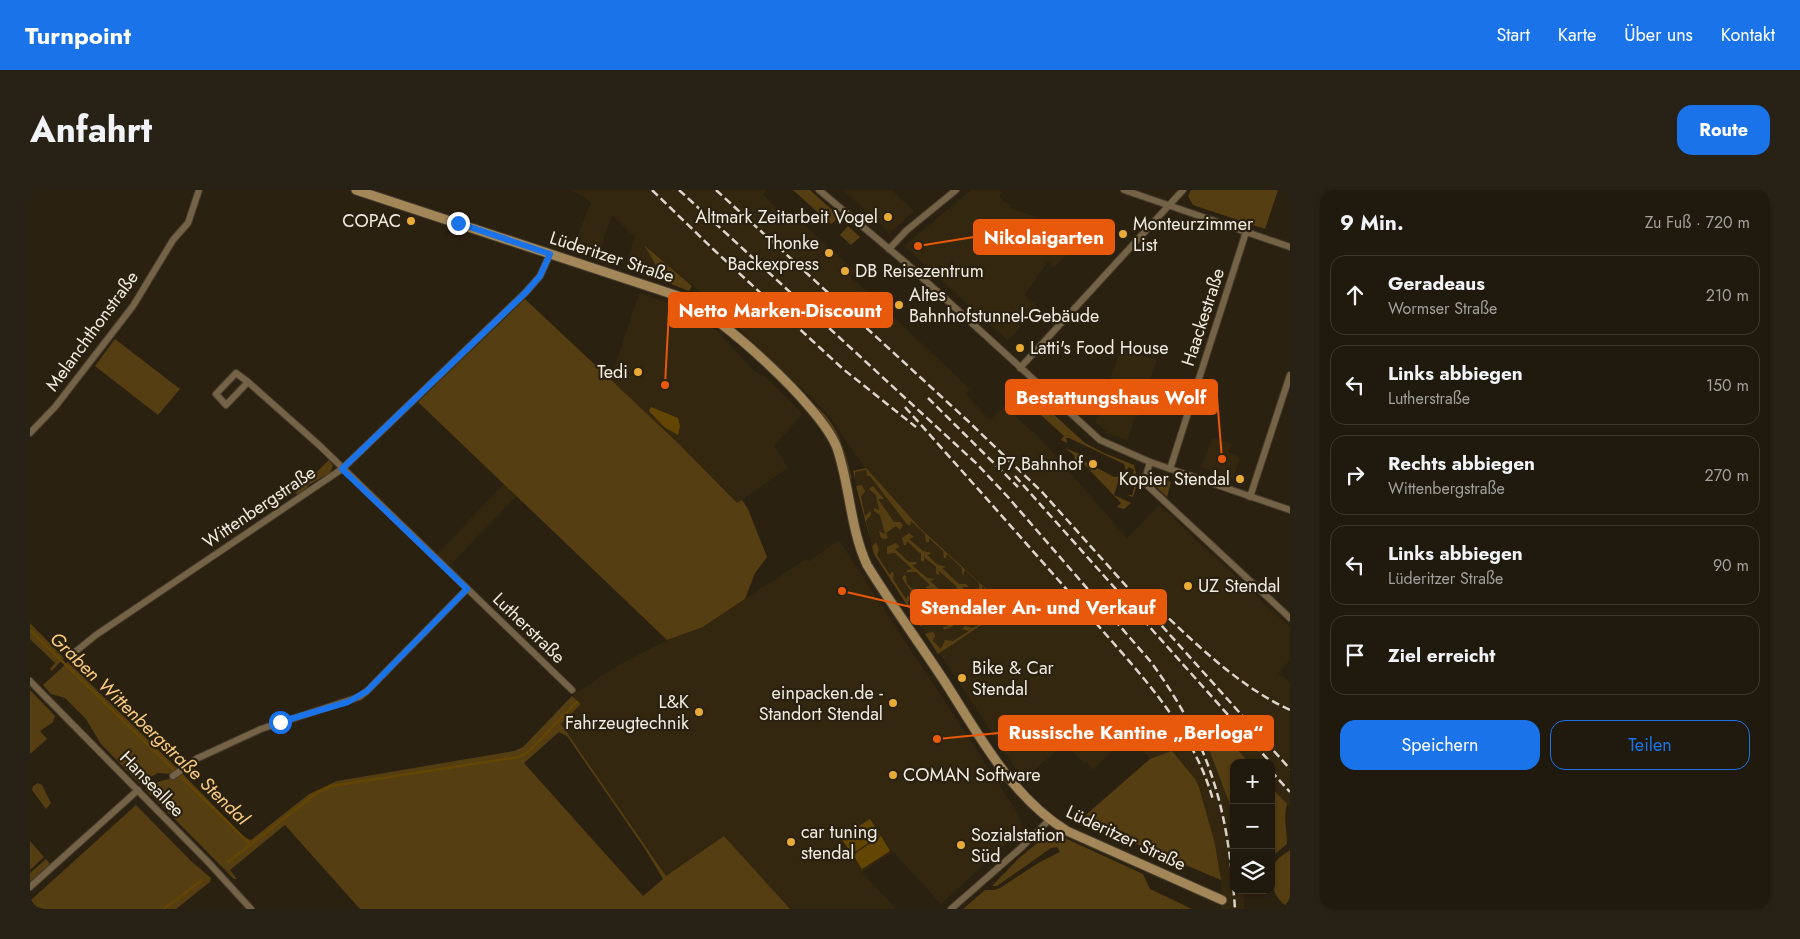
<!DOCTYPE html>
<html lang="de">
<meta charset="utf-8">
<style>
body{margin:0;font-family:Jost,sans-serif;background:#282216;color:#f1f3f6}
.controls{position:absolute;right:15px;bottom:15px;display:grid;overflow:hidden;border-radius:10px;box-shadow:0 1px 4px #0004}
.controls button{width:45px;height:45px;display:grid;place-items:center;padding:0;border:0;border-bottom:1px solid #3d382e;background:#20190d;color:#f1f3f6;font:25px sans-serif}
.stop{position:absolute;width:15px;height:15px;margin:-11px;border:4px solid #1a73e8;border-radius:50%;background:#fff}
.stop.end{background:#1a73e8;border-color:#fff;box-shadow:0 1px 5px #0008}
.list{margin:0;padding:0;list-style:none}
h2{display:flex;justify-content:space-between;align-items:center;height:65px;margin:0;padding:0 20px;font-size:21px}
h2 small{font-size:16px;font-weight:400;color:#a2a09d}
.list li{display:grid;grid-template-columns:32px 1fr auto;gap:15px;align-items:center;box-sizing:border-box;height:80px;margin:0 10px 10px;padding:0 10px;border:1px solid #3d382e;border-radius:15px}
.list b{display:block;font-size:19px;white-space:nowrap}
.list p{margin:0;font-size:16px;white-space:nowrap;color:#a2a09d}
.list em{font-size:16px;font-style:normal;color:#a2a09d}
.actions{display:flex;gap:10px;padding:15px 20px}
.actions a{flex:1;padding:11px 0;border:1px solid #1a73e8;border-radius:15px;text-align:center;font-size:18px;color:#1a73e8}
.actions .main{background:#1a73e8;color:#fff}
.icon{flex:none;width:28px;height:28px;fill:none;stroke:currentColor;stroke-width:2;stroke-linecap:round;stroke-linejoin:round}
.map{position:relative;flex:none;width:1260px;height:719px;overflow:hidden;border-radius:15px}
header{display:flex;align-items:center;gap:30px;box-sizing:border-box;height:70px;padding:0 25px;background:#1a73e8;color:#fff}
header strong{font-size:24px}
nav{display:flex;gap:28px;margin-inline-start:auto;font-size:18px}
.intro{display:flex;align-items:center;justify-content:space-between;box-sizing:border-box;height:120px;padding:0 30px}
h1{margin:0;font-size:35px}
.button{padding:12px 22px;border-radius:15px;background:#1a73e8;color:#fff;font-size:18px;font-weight:700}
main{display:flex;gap:30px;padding:0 30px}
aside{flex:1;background:#20190d;border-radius:15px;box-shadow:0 1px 4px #0004}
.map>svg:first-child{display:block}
.built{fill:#342710}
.green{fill:#563e13;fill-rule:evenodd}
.water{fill:#644604}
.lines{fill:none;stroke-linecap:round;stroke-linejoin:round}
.stream{stroke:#644604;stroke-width:2.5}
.minor-casing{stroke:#473d2e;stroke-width:8}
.secondary-casing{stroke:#473d2e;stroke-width:11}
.minor{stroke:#756347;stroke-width:6}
.secondary{stroke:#a48759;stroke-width:9}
.rail{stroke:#ddd5cb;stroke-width:2.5;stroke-dasharray:8 4;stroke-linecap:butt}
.route{stroke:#1a73e8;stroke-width:6}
.poi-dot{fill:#e8ab37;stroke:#2b2111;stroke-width:2}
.labels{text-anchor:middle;stroke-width:4.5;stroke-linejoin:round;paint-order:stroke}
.poi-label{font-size:18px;fill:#f2ebe1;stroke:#2b2111;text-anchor:start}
.street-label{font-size:18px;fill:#f2ebe1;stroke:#2b2111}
.water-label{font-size:19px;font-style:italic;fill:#f9cb7f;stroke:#2b2111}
.leader{fill:none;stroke:#e8590c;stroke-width:2}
.callout-dot{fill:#e8590c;stroke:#2b2111;stroke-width:2}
.callout{fill:#e8590c;stroke:#e8590c;stroke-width:2}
.callout-label{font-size:19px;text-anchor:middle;font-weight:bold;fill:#fff}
</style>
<header>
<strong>Turnpoint</strong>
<nav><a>Start</a><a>Karte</a><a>Über uns</a><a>Kontakt</a></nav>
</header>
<div class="intro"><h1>Anfahrt</h1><a class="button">Route</a></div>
<main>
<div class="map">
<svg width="1260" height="719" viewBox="0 0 1260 719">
<rect width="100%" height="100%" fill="#2b2111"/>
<g class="built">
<polygon points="543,0 737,0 733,5 762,32 767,28 815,72 825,82 821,87 940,199 935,204 960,230 974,216 1013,251 1097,348 1129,315 1260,437 1260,470 1248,483 1260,492 1260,618 1241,597 1241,573 1219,573 1195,545 1195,596 1204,625 1204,700 1214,700 1214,719 1192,719 1190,682 1185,654 1169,597 1165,589 1142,562 1120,569 1099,545 1063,580 1057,572 1054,574 1035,553 993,590 844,364 823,281 835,278 796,222 704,134 670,107 671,102 616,57 636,92 595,78 605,47 582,25 567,69 541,61 561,13"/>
<polygon points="813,0 862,0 884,21 860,43"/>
<polygon points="941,0 969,0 972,3 969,6 974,12 981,14 980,18 1007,27 1004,36 1036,65 1024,78 1018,72 997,101 995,106 1008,117 978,151 874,56"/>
<polygon points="609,103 651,117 669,126 689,143 724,181 734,186 773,224 744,256 758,278 707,313 649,254 580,190"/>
<polygon points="1091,159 1127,169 1119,194 1140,202 1134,220 1131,220 1130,224 1111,218 1109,226 1106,226 1097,250 1078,244 1066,232"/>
<polygon points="1182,248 1202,254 1199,262 1210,268 1203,289 1171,277"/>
<polygon points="474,294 487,306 419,376 407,364"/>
<polygon points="809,350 989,625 992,637 990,642 911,714 863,662 832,682 866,719 760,719 694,646 636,686 531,534 551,514 542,506 587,476 637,450 673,437 776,369 779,371"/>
</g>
<g class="green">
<polygon points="763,0 780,0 810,27 801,34"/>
<polygon points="1161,0 1248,0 1235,39 1163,15 1158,6"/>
<polygon points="818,36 830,47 821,55 810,45"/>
<polygon points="614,55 662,96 659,101 636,92"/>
<polygon points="495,109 649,254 707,313 712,310 718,319 737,367 725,383 715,409 673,437 637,450 388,212"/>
<polygon points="85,149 150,199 128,225 65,176"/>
<polygon points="986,193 989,193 1055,253 1074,263 1104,275 1108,291 1103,307 1097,305 1102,305 1106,292 1101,290 1104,280 1099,277 1096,281 1094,274 1039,248 1036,248 1037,253 1031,250 1034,246 990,206 986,209 983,198"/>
<path d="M784 215C808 232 815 262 822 289L818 286C812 257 806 238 784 215Z"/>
<polygon points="1035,258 1052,265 1048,267 1050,269 1084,287 1093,286 1094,291 1089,289 1084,305 1101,313 1094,319 1087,317 1091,313 1052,272 1049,275 1044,270 1045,266"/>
<polygon points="299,270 303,276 300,283 278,295 277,298 268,304 265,303"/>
<path d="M836 278 890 338 977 418 908 464 895 444 903 442 905 445 903 451 911 459 915 450 923 451 939 441 932 439 935 436 943 438 955 430 948 427 952 425 959 427 972 418C964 415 962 413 961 404L952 396V402L949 401V393L935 380 933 386 931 377 917 364 916 368H914L913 361 899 348V352H896L895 344 881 331 880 336 876 333 840 286H837L836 280 825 282V289L823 281Z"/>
<polygon points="1123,286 1141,292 1137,307 1123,294"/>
<polygon points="832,295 835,301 831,307 835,326 840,321 841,325 836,331 842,357 846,352 849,360 847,365 860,385 862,381 864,384 863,389 876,409 878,405 880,408 878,413 891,433 893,429 895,431 891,437 844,364 826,296"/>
<polygon points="843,296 854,309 848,309 864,332 870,332 873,335 870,340 866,336 856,343 858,348 855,349 851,348 849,341 855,344 850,325 844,321 844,318 849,320 846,305 839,299"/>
<polygon points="879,343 884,347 879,349 893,361 902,363 897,365 908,375 917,377 912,378 929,394 936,394 939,397 932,397 947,411 955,411 954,419 946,421 944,412 930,399 928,404 926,396 909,381 909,385 906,384 906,377 894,367 894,372 891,371 891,364 877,351 876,355 874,355 872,348"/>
<polygon points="866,353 870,357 865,359 879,372 886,372 887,374 882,375 897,388 905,389 900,391 914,404 921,404 922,407 918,408 932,420 939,420 941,427 934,432 930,431 927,426 932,425 921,415 914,415 913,412 918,412 904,399 895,398 900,395 886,382 877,382 877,380 882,379 865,363 857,364 857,357"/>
<polygon points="874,385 876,386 877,394 897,412 897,405 900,408 900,416 921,434 923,429 923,436 914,440 913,437 918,436 901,420 893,421 894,418 898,418 892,409 885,408 872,388"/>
<polygon points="0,433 34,468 22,481 20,479 25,473 0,449"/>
<polygon points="38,472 147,578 142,584 128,583 109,593 71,554 56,529 35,508 21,504 13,495"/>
<polygon points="0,500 25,526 23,532 10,541 17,549 0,564"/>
<path d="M542 506 551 514 531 534 636 686 694 646 760 719H330L255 635 200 680 207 689H204L115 599C126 589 141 592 151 582L214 647 221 650 279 604 307 591 484 561 493 557ZM529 542 537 546 615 659 633 689 613 706 494 573Z"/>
<polygon points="1195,545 1219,573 1204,573 1204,625 1177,554"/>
<polygon points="1142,561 1165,589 1169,597 1185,654 1191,690 1050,630 1120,569"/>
<polygon points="8,593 12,595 21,613 16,619 2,600 3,596"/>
<path d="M1241 597 1257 614C1253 629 1257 639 1257 654L1241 667Z"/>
<polygon points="106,615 161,671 181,688 180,692 146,719 0,719 0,711"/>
<polygon points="1018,644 1026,644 1113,684 1120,699 1162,719 933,719 955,700 964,700 970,698 1008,673 1030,662 1027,657 1021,658 967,696 962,696 988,669"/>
<polygon points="0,651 14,667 0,680"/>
<path d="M1260 660V719C1243 707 1241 697 1241 677L1250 667Z"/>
<polygon points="16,669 20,674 0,692 0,683"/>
</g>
<g class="water">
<polygon points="621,217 648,228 650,236 648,245 634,237 619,221"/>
<polygon points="840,629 850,645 822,664 811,648"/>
<polygon points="851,646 860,661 832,679 823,665"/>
</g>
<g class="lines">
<g class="stream">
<polyline points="0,440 221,655"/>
<polyline points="198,672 288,602 301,596 488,567 498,562 547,512"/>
<polyline points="134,719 172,690"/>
</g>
<defs>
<g id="minor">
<polyline points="789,0 876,73 1070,250 1120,272 1260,320"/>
<polyline points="1094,0 1260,57"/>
<polyline points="859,59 877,40 926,0"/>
<polyline points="990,178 1153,0"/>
<polygon points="206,183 218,192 196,215 186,204"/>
<polyline points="218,192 289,255 542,500"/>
<polyline points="0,243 25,217 103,116 143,50 158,33 169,0"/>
<polyline points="1120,272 1115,289 1118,296 1260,428"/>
<polyline points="1140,279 1216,42"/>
<polyline points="1220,307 1260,185"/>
<polyline points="40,466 66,445 312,279 496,102 510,86 520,64"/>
<polyline points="0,491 179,673 221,719"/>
<polyline points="143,586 166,569 231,539 329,507 337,501 437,399"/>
<polyline points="0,697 108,600"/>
<polyline points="921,719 992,657 1020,629"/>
</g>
<path id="secondary" d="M326 0 648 106C688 123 792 217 807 258 820 296 820 338 837 375 861 414 888 451 913 489 948 543 981 607 1037 641L1192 710"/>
</defs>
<use href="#minor" class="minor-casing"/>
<use href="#secondary" class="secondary-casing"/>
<use href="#minor" class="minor"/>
<use href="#secondary" class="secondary"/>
<g class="rail">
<polyline points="622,0 684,60 813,179 886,237"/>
<path d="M649 0 947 274 977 306 1121 472C1181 555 1198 619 1205 719"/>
<polyline points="686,0 938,231 1013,303 1260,579"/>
<polyline points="898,208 988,297"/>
<path d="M875 217C935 284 994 351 1053 418 1103 477 1162 534 1183 610"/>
<polyline points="985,286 1241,573"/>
<path d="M1113 404C1158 446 1204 494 1260 520"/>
<polyline points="1241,581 1260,602"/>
</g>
</g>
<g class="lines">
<polyline class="route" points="250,532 318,512 337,501 437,399 312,279 496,102 510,86 520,64 428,33"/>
</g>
<g class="poi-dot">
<circle cx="858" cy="27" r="5"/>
<circle cx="381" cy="31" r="5"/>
<circle cx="1093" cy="44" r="5"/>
<circle cx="799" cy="63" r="5"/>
<circle cx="815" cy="81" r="5"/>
<circle cx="869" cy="115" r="5"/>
<circle cx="990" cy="158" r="5"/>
<circle cx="608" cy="182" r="5"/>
<circle cx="1063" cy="274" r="5"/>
<circle cx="1210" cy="289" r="5"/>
<circle cx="1158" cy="396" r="5"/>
<circle cx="932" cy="488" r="5"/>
<circle cx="863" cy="513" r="5"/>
<circle cx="669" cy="522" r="5"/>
<circle cx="863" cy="585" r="5"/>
<circle cx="761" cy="652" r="5"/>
<circle cx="931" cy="655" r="5"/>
</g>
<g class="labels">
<g class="poi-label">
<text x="848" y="33" text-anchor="end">Altmark Zeitarbeit Vogel</text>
<text x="371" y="37" text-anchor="end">COPAC</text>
<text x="1103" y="40">Monteurzimmer<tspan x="1103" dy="21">List</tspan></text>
<text x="789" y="59" text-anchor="end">Thonke<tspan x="789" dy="21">Backexpress</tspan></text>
<text x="825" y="87">DB Reisezentrum</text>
<text x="879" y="111">Altes<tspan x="879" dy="21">Bahnhofstunnel-Gebäude</tspan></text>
<text x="1000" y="164">Latti's Food House</text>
<text x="598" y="188" text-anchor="end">Tedi</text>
<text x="1053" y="280" text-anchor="end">P7 Bahnhof</text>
<text x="1200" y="295" text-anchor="end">Kopier Stendal</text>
<text x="1168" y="402">UZ Stendal</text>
<text x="942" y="484">Bike &amp; Car<tspan x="942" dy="21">Stendal</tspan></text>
<text x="853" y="509" text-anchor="end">einpacken.de -<tspan x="853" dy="21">Standort Stendal</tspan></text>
<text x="659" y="518" text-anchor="end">L&amp;K<tspan x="659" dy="21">Fahrzeugtechnik</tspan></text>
<text x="873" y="591">COMAN Software</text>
<text x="771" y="648">car tuning<tspan x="771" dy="21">stendal</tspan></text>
<text x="941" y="651">Sozialstation<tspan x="941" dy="21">Süd</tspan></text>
</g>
<g class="street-label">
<text transform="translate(582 67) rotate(18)" y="6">Lüderitzer Straße</text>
<text transform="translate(1173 127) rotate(-72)" y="6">Haackestraße</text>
<text transform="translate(62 141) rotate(-54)" y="6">Melanchthonstraße</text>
<text transform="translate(229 317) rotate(-34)" y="6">Wittenbergstraße</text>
<text transform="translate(499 438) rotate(44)" y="6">Lutherstraße</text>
<text transform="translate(122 594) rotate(46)" y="6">Hanseallee</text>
<text transform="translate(1096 648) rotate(25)" y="6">Lüderitzer Straße</text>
</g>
<g class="water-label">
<text transform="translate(120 538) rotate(44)" y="7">Graben Wittenbergstraße Stendal</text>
</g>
</g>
<path class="leader" d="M888 56L944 47M635 195L639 120M1192 269L1187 207M812 401L881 417M907 549L969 543"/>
<g class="callout-dot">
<circle cx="888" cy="56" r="5"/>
<circle cx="635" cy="195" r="5"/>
<circle cx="1192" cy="269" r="5"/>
<circle cx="812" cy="401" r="5"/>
<circle cx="907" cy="549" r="5"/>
</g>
<g class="callout">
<rect x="944" y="30" width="140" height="34" rx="5"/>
<rect x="639" y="103" width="223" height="34" rx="5"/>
<rect x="976" y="190" width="211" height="34" rx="5"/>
<rect x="881" y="400" width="255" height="34" rx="5"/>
<rect x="969" y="526" width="274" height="34" rx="5"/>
</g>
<g class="callout-label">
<text x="1014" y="54">Nikolaigarten</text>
<text x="750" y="127">Netto Marken-Discount</text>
<text x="1081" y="214">Bestattungshaus Wolf</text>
<text x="1008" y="424">Stendaler An- und Verkauf</text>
<text x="1106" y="549">Russische Kantine „Berloga“</text>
</g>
</svg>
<div class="controls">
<button>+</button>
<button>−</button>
<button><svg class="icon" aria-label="layers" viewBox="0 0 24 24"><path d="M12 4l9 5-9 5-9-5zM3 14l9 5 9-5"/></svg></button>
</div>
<div class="stop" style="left:250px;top:532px"></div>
<div class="stop end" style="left:428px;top:33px"></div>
</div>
<aside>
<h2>9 Min.<small>Zu Fuß · 720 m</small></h2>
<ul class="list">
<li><svg class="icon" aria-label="ahead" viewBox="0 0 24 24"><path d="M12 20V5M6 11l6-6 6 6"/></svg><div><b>Geradeaus</b><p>Wormser Straße</p></div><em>210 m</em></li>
<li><svg class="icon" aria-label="left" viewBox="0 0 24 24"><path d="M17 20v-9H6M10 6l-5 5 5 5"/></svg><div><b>Links abbiegen</b><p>Lutherstraße</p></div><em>150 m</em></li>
<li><svg class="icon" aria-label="right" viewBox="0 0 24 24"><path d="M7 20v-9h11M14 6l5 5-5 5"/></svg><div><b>Rechts abbiegen</b><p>Wittenbergstraße</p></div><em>270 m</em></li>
<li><svg class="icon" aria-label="left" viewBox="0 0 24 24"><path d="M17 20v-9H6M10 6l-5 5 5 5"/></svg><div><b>Links abbiegen</b><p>Lüderitzer Straße</p></div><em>90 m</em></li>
<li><svg class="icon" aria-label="arrive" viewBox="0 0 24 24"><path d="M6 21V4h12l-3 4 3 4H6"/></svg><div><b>Ziel erreicht</b></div></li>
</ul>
<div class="actions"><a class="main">Speichern</a><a>Teilen</a></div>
</aside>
</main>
